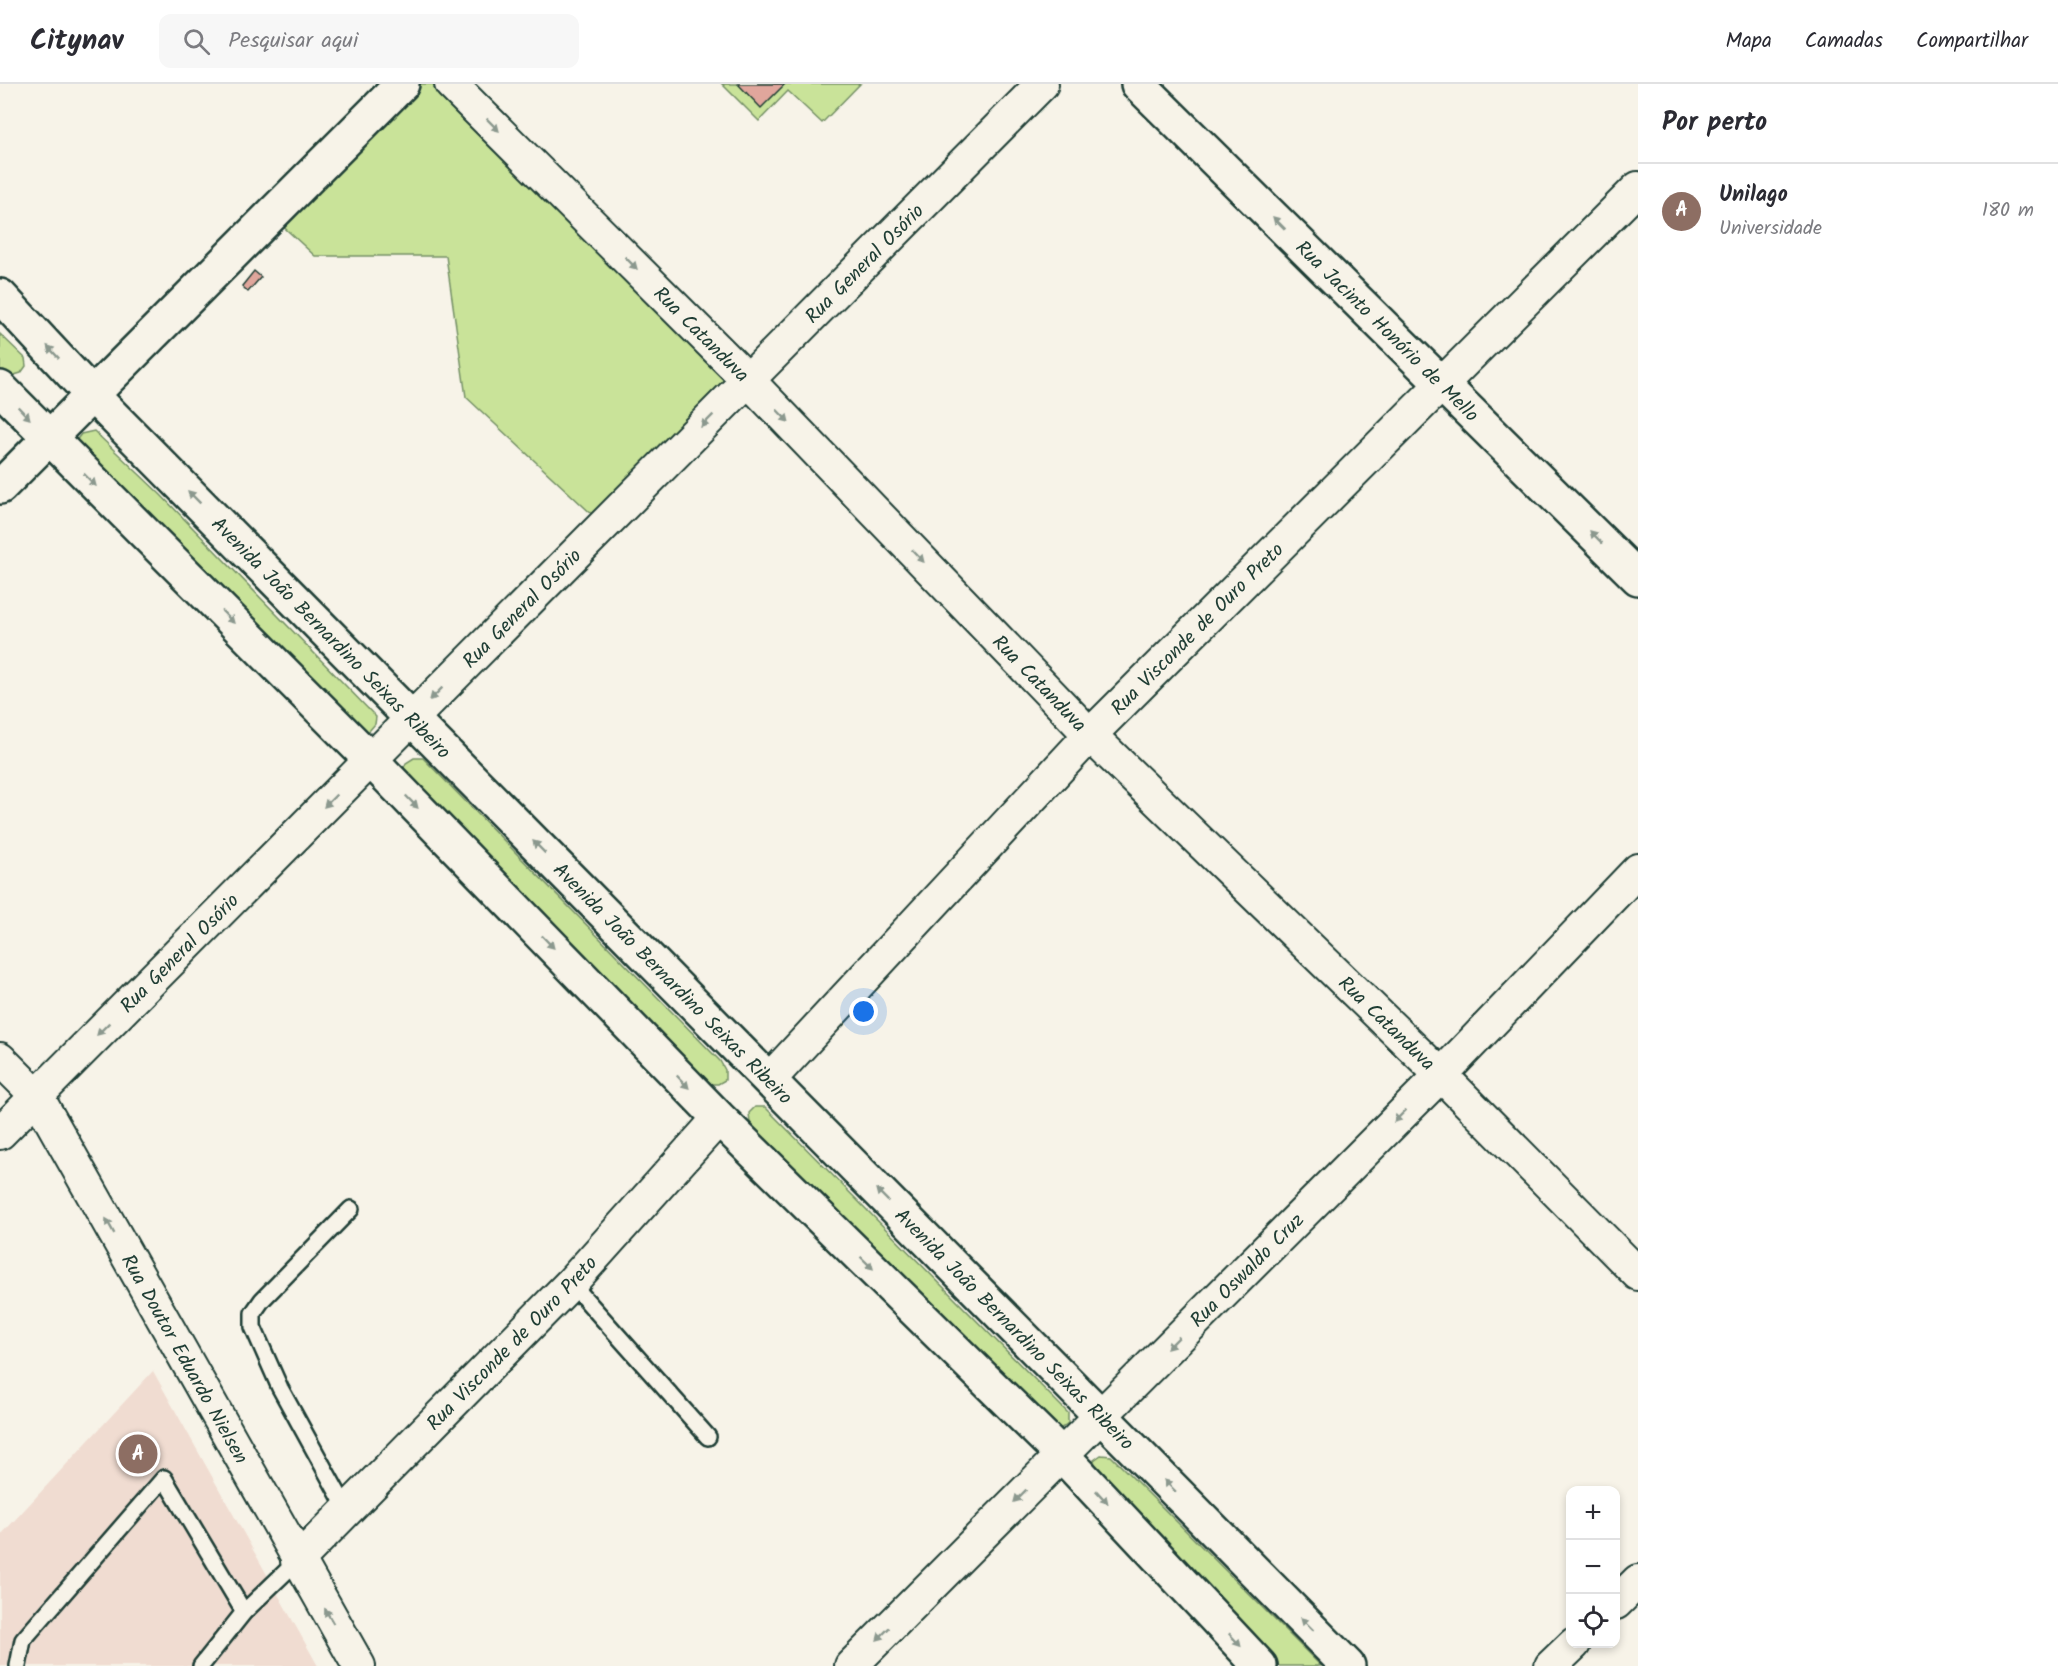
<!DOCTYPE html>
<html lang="pt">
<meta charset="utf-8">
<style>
body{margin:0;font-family:Kalam,sans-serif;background:#f7f7f7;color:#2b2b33}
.controls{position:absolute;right:18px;bottom:18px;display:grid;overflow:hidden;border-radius:12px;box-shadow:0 3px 9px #0003}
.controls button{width:54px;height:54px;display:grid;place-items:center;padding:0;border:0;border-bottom:2px solid #e1e1e2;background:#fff;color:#2b2b33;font:30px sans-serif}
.you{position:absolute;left:864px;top:928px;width:21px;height:21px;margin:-15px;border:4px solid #fff;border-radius:50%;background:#1a73e8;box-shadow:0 0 0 9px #1a73e833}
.badge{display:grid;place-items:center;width:39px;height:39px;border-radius:50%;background:#111827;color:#fff;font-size:20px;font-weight:700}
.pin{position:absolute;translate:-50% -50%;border:3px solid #fff;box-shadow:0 2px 6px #0006}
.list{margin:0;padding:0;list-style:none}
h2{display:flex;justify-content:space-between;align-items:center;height:78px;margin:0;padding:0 24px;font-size:26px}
h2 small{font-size:20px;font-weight:400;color:#7c7c81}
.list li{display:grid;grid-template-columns:39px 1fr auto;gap:18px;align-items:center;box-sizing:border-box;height:96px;padding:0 24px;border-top:2px solid #e1e1e2}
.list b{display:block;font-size:22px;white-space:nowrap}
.list p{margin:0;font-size:20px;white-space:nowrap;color:#7c7c81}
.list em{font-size:20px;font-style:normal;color:#7c7c81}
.icon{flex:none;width:33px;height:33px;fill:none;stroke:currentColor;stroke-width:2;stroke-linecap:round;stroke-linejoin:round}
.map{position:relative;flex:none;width:1638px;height:1582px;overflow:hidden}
header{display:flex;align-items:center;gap:36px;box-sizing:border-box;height:84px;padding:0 30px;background:#fff;border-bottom:2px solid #e1e1e2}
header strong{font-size:28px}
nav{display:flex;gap:33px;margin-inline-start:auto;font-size:21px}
.search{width:420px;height:54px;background:#f7f7f7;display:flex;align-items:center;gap:15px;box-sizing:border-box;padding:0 21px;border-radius:12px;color:#7c7c81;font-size:22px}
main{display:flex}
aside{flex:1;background:#fff}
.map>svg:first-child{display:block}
.built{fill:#f0dcd1}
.green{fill:#c9e399;stroke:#749066;stroke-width:1.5}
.building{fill:#e0a69c;stroke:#1f3d34;stroke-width:1.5}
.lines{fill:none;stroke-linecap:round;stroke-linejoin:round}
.lane-casing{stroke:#1f3d34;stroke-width:20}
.street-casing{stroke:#1f3d34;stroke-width:36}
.secondary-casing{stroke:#1f3d34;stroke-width:38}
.lane{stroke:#f7f3e8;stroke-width:15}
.street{stroke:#f7f3e8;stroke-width:32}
.secondary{stroke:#f7f3e8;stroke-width:33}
.oneway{fill:#8b988e}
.labels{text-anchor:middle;stroke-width:5;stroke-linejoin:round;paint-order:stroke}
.street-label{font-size:20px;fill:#1f3d34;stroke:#f7f3e8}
</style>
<header>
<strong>Citynav</strong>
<div class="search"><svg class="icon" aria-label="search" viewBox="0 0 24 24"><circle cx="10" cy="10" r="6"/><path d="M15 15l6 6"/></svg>Pesquisar aqui</div>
<nav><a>Mapa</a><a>Camadas</a><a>Compartilhar</a></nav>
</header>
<main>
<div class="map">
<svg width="1638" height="1582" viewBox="0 0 1638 1582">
<rect width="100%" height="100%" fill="#f7f3e8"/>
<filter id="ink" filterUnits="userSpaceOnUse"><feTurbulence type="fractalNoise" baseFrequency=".0167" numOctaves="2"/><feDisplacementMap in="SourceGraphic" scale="12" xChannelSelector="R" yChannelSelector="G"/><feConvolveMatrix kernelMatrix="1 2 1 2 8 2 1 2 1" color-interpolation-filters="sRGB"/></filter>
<g filter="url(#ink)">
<polygon class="built" points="153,1287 318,1582 0,1582 0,1452"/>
<g class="green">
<polygon points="408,0 437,0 732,292 597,435 466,313 446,172 315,172 276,136"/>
<polygon points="722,0 860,0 822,39 788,7 759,37"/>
<polygon points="0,250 25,274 26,282 21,289 11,292 0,286"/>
<polygon points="94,347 160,410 376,633 375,640 369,647 360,648 75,358 81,350"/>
<polygon points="414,674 423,674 720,977 725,986 725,996 718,1000 711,1000 402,688 406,679"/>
<polygon points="755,1023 765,1023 1068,1329 1068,1339 1060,1345 1048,1343 756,1048 750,1038 749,1029"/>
<polygon points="1101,1371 1111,1372 1321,1582 1278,1582 1098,1394 1094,1376"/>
</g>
<g class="building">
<polygon points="738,0 785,0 761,24"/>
<polygon points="254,187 261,193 248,208 242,202"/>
</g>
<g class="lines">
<defs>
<g id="lane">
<polyline points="571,1199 708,1353"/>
<polyline points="347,1426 280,1304 253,1243 253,1229 262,1216 351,1125"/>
<polyline points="18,1582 23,1556 164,1394 244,1528"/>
<polyline points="201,1582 244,1528 297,1477"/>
</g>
<g id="street">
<path id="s1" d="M451 0 748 296 1090 651 1441 991 1638 1190"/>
<path id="s2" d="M0 975 37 1012 359 1582"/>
<path id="s3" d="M769 996 1090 651 1638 104"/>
<path id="s4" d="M0 1049 1042 0"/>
<path id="s5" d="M297 1477 571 1199 719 1034"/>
<polyline points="1616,1519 1638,1497"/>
<path id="s6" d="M851 1582 1441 991 1638 786"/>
<polyline points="1551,1582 1574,1560"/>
</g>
<g id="secondary">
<path id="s7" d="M1138 0 1638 494"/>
<path id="s8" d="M0 212 92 311 1348 1582"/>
<polyline points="0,304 371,676 719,1034 1062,1371 1260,1582"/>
<polyline points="0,403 402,0"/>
</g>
</defs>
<use href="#lane" class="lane-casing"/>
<use href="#street" class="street-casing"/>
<use href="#secondary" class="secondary-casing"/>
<use href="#lane" class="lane"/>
<use href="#street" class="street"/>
<use href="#secondary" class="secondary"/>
</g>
<defs><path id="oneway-solid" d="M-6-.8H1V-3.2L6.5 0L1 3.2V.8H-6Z" transform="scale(1.5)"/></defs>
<g class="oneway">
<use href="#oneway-solid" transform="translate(493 41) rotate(45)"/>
<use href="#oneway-solid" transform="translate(1279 139) rotate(-135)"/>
<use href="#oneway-solid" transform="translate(631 179) rotate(45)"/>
<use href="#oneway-solid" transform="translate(53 268) rotate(-133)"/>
<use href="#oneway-solid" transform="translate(24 329) rotate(46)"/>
<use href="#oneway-solid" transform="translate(783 332) rotate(46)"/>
<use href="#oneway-solid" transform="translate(707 337) rotate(135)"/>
<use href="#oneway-solid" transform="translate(90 396) rotate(45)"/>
<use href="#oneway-solid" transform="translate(194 413) rotate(-135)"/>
<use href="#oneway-solid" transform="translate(1596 453) rotate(-135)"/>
<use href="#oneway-solid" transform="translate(918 472) rotate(46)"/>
<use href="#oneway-solid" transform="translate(228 533) rotate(45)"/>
<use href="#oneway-solid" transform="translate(436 610) rotate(135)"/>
<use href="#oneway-solid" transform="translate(330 717) rotate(135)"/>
<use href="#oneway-solid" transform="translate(412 718) rotate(46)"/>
<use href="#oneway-solid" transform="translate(539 763) rotate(-135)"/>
<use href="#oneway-solid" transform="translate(548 858) rotate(46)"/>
<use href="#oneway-solid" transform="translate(103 945) rotate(135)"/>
<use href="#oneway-solid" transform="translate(683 998) rotate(46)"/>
<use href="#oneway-solid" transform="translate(1400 1032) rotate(135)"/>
<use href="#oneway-solid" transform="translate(882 1111) rotate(-135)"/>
<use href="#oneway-solid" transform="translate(110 1142) rotate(-119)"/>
<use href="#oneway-solid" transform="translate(867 1179) rotate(44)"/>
<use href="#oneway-solid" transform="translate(1173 1259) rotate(135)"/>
<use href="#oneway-solid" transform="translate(1170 1402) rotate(-135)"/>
<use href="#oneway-solid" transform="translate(1020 1412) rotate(135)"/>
<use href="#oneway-solid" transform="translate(1102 1413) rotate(47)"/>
<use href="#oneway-solid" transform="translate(329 1532) rotate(-120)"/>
<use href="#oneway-solid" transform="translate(1307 1540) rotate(-135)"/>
<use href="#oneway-solid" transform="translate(883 1550) rotate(135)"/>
<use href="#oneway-solid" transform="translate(1235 1556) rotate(47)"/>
</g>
</g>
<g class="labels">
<g class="street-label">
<text dy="7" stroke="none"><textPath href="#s4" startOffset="1226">Rua General Osório</textPath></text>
<text dy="7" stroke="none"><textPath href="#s7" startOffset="351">Rua Jacinto Honório de Mello</textPath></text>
<text dy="7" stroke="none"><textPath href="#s1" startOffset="354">Rua Catanduva</textPath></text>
<text dy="7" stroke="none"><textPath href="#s4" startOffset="740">Rua General Osório</textPath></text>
<text dy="7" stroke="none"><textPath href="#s3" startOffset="622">Rua Visconde de Ouro Preto</textPath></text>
<text dy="7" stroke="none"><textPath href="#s8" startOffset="476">Avenida João Bernardino Seixas Ribeiro</textPath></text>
<text dy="7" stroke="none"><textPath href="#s1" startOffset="840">Rua Catanduva</textPath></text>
<text dy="7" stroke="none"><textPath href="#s4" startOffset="254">Rua General Osório</textPath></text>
<text dy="7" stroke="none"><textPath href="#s8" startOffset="962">Avenida João Bernardino Seixas Ribeiro</textPath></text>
<text dy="7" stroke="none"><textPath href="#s1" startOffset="1326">Rua Catanduva</textPath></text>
<text dy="7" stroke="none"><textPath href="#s6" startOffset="560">Rua Oswaldo Cruz</textPath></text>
<text dy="7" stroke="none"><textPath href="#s8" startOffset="1448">Avenida João Bernardino Seixas Ribeiro</textPath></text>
<text dy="7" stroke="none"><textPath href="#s5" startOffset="306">Rua Visconde de Ouro Preto</textPath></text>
<text dy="7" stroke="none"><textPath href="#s2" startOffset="354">Rua Doutor Eduardo Nielsen</textPath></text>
</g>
</g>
</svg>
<div class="controls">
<button>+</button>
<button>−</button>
<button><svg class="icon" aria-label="locate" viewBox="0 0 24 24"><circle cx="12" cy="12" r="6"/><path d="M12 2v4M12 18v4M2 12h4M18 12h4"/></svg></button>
</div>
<div class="you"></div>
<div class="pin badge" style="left:138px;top:1370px;background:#8d6e63">A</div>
</div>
<aside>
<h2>Por perto<small></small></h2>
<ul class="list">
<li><span class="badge" style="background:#8d6e63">A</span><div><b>Unilago</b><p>Universidade</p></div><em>180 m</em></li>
</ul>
</aside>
</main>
